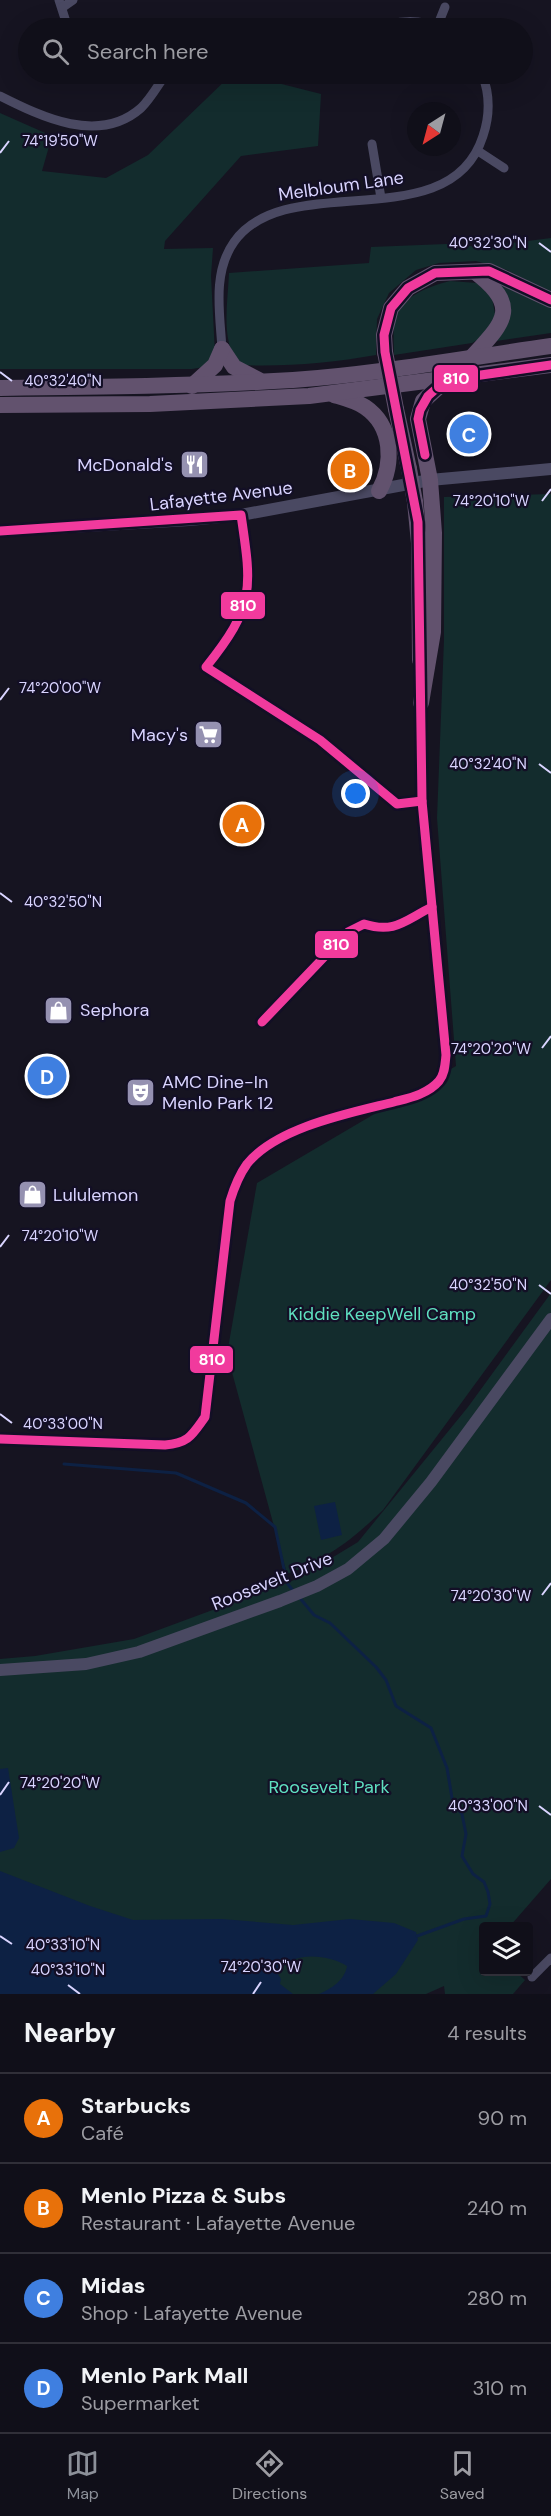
<!DOCTYPE html>
<meta charset="utf-8">
<style>
body{margin:0;font-family:"DM Sans",sans-serif;background:#191822;color:#f1f3f6}
.controls{position:absolute;right:18px;bottom:18px;display:grid;overflow:hidden;border-radius:6px;box-shadow:0 6px 24px #0002}
.controls button{width:54px;height:54px;display:grid;place-items:center;padding:0;border:0;border-bottom:2px solid #302f38;background:#100f19;color:#f1f3f6;font:30px sans-serif}
.compass{position:absolute;left:407px;top:102px;width:54px;height:54px;border-radius:50%;background:#100f19;box-shadow:0 6px 24px #0002;rotate:216deg}
.you{position:absolute;left:356px;top:794px;width:21px;height:21px;margin:-15px;border:4px solid #fff;border-radius:50%;background:#1a73e8;box-shadow:0 0 0 9px #1a73e833}
.badge{display:grid;place-items:center;width:39px;height:39px;border-radius:50%;background:#8c9099;color:#fff;font-size:20px;font-weight:700}
.pin{position:absolute;translate:-50% -50%;border:3px solid #fff;box-shadow:0 2px 6px #0006}
.list{margin:0;padding:0;list-style:none}
h2{display:flex;justify-content:space-between;align-items:center;height:78px;margin:0;padding:0 24px;font-size:26px}
h2 small{font-size:20px;font-weight:400;color:#9c9ca2}
.list li{display:grid;grid-template-columns:39px 1fr auto;gap:18px;align-items:center;box-sizing:border-box;height:90px;padding:0 24px;border-top:2px solid #302f38}
.list b{display:block;font-size:22px;white-space:nowrap}
.list p{margin:0;font-size:20px;white-space:nowrap;color:#9c9ca2}
.list em{font-size:20px;font-style:normal;color:#9c9ca2}
.icon{flex:none;width:33px;height:33px;fill:none;stroke:currentColor;stroke-width:2;stroke-linecap:round;stroke-linejoin:round}
.map{position:relative;flex:none;width:551px;height:1994px;overflow:hidden}
.search{position:absolute;background:#100f19;box-shadow:0 6px 24px #0002;left:18px;right:18px;top:18px;height:66px;display:flex;align-items:center;gap:15px;box-sizing:border-box;padding:0 21px;border-radius:33px;color:#9c9ca2;font-size:22px}
.sheet{height:438px;background:#100f19}
nav{display:flex;justify-content:space-around;align-items:center;box-sizing:border-box;height:84px;border-top:2px solid #302f38;background:#100f19;font-size:16px;color:#9c9ca2}
nav a{display:grid;justify-items:center;gap:3px}
nav .on{color:#8c9099}
.map>svg:first-child{display:block}
.green{fill:#132c2d}
.water{fill:#0d2144}
.lines{fill:none;stroke-linecap:round;stroke-linejoin:round}
.stream{stroke:#0d2144;stroke-width:3}
.minor{stroke:#4a4962;stroke-width:9}
.tertiary{stroke:#4a4962;stroke-width:12}
.trunk{stroke:#62526e;stroke-width:16}
.trunk-bridge{stroke:#62526e;stroke-width:16}
.bus-1-casing{stroke:#130f26;stroke-width:14}
.bus-1{stroke:#f13a9d;stroke-width:9}
.ticks{fill:none;stroke:#d9d4ff;stroke-width:2}
.labels{text-anchor:middle;stroke-width:4.5;stroke-linejoin:round;paint-order:stroke}
.street-label{font-size:18px;fill:#d9d4ff;stroke:#130f26}
.poi-label{font-size:18px;fill:#d9d4ff;stroke:#130f26;text-anchor:start}
.park-label{font-size:18px;fill:#5fe0c0;stroke:#130f26}
.ticks-label{font-size:15px;text-anchor:middle;fill:#d9d4ff;stroke:#130f26;stroke-width:4.5;stroke-linejoin:round;paint-order:stroke}
.line-badge{stroke:#130f26;stroke-width:2}
.badge-label{font-size:16px;text-anchor:middle;font-weight:bold;fill:#fff}
</style>
<div class="map">
<svg width="551" height="1994" viewBox="0 0 551 1994">
<rect width="100%" height="100%" fill="#161421"/>
<g class="green">
<polygon points="232,74 253,74 258,78 321,94 318,146 241,156 165,241 164,249 213,248 211,276 215,354 210,366 192,369 0,369 0,113 52,136 42,171 106,178 148,155"/>
<path d="M551 238V293L507 270 476 261 439 263 416 270 389 293 377 319 376 355C331 363 285 367 239 365 220 341 228 302 229 273L369 263 371 247 446 244 481 247Z"/>
<polygon points="496,279 551,307 551,333 496,341"/>
<path d="M450 281 477 283 492 298 496 319 486 335 472 343 394 355C394 346 393 336 394 326 397 298 426 287 450 281Z"/>
<path d="M551 494V1280L383 1510C352 1540 327 1559 287 1574L227 1354 257 1183 456 1066 437 818 444 640V497Z"/>
<polygon points="551,1293 551,1879 510,1926 484,1926 484,1972 516,1972 525,1980 513,1994 445,1994 444,1986 426,1994 0,1994 0,1659 35,1656 134,1639 297,1579 358,1542 468,1407"/>
</g>
<g class="water">
<polygon points="335,1502 342,1535 321,1540 314,1506"/>
<polygon points="8,1768 19,1838 14,1848 0,1852 0,1769"/>
<path d="M0 1871 90 1906 133 1920 222 1919 293 1925 350 1919 394 1923 416 1932 418 1940 396 1974 373 1994H319C331 1989 345 1980 347 1966 329 1954 288 1950 278 1974L281 1979 280 1984 293 1994H0Z"/>
</g>
<g class="lines">
<g class="stream">
<polyline points="64,1464 176,1473 246,1503 275,1527 287,1583 294,1592"/>
<polyline points="299,1597 314,1615 330,1623 376,1667 386,1680 396,1706 431,1728 447,1768 453,1804 462,1814 466,1834 462,1856 473,1874 484,1882 488,1892 490,1904 486,1916 464,1919 417,1936"/>
</g>
<g class="minor">
<polyline points="59,0 68,28"/>
<polyline points="63,7 73,0"/>
<polyline points="437,27 445,7"/>
<polyline points="219,28 234,25 262,28"/>
<path d="M374 28C397 21 418 18 440 28"/>
<path d="M0 96C42 117 99 145 141 108 151 98 158 85 166 74"/>
<polyline points="372,144 381,198"/>
<polyline points="478,151 504,168"/>
<path d="M222 349C220 314 212 273 234 242 287 167 450 240 483 136 490 115 490 94 482 74"/>
<polyline points="532,1977 551,1958"/>
</g>
<g class="tertiary">
<polyline points="0,531 189,520 241,515 430,480 551,469"/>
<polyline points="0,1670 86,1664 139,1652 280,1601 317,1586 348,1569 384,1539 431,1482 551,1319"/>
</g>
<g class="trunk">
<polyline points="222,349 234,367 259,380"/>
<polyline points="385,352 384,335 391,308 408,288 435,273 489,271 551,300"/>
<path d="M472 357C504 322 521 307 475 272"/>
<polyline points="192,386 215,365 222,349"/>
<path d="M0 388C98 387 195 386 293 380 379 374 465 358 551 346"/>
<path d="M334 395C344 398 356 401 365 407 393 426 394 464 379 491"/>
<polyline points="0,405 150,404 309,396 551,365"/>
<polyline points="396,409 409,469"/>
<polyline points="415,502 419,543 420,660"/>
<polyline points="421,703 433,632 434,533 430,480 418,419 423,401 446,380"/>
</g>
<g class="trunk-bridge">
<polyline points="385,352 396,409"/>
<polyline points="409,469 415,502"/>
</g>
<defs>
<g id="bus-1">
<polyline points="425,455 418,419 420,410 428,396 446,380 551,365"/>
<path d="M0 531 241 515C252 589 255 606 206 667L320 740 397 804 422 801"/>
<path d="M262 1022 348 932 364 924C395 934 405 920 432 907"/>
<path d="M0 1439 165 1445C189 1443 192 1435 205 1417L230 1201C234 1188 239 1175 247 1164 277 1127 350 1113 394 1102 409 1098 428 1094 439 1081 445 1074 445 1064 446 1055L422 801 418 522 385 352 384 335 391 308 408 288 435 273 489 271 551 300"/>
</g>
</defs>
<use href="#bus-1" class="bus-1-casing"/>
<use href="#bus-1" class="bus-1"/>
</g>
<path class="ticks" d="M0 153 9 141M539 243 551 252M0 372 12 381M542 501 551 489M0 700 9 688M539 764 551 773M0 893 12 902M542 1048 551 1036M0 1247 9 1235M539 1285 551 1294M0 1414 12 1423M542 1595 551 1583M0 1795 9 1782M539 1806 551 1815M0 1936 12 1944M68 1985 80 1994M253 1994 261 1982"/>
<defs>
<symbol id="restaurant-square" viewBox="-11 -11 22 22"><rect x="-9" y="-9" width="18" height="18" rx="4" fill="#9591b1" stroke="#130f26"/><path d="M-5-6h1v4h1v-4h1v4h1v-4h1v5L-1.5 .5V6h-2V.5L-5-1ZM5-6V6H3V1.5H1.5Q1.5-4 5-6Z" fill="#fff"/></symbol>
<symbol id="supermarket-square" viewBox="-11 -11 22 22"><rect x="-9" y="-9" width="18" height="18" rx="4" fill="#9591b1" stroke="#130f26"/><path d="M-6-5.5h2.5l.6 2H6L4.5 2H-2.5L-4.4-4H-6ZM-1.5 3.2a1.3 1.3 0 1 0 .1 0ZM3 3.2a1.3 1.3 0 1 0 .1 0Z" fill="#fff"/></symbol>
<symbol id="shop-square" viewBox="-11 -11 22 22"><rect x="-9" y="-9" width="18" height="18" rx="4" fill="#9591b1" stroke="#130f26"/><path d="M-5-2.5h2.3a2.7 3.5 0 0 1 5.4 0H5L5.5 6h-11ZM-1.5-2.5h3a1.5 2.3 0 0 0-3 0Z" fill="#fff"/></symbol>
<symbol id="theatre-square" viewBox="-11 -11 22 22"><rect x="-9" y="-9" width="18" height="18" rx="4" fill="#9591b1" stroke="#130f26"/><path d="M-5-5.5Q0-4 5-5.5V0Q5 5 0 6Q-5 5-5 0ZM-3.3-2.5H-1v1.5H-3.3ZM1-2.5H3.3v1.5H1ZM-2.8 1Q0 5.5 2.8 1Z" fill="#fff"/></symbol>
</defs>
<g fill-rule="evenodd">
<use href="#restaurant-square" x="178" y="448" width="33" height="33"/>
<use href="#supermarket-square" x="192" y="718" width="33" height="33"/>
<use href="#shop-square" x="42" y="994" width="33" height="33"/>
<use href="#theatre-square" x="124" y="1076" width="33" height="33"/>
<use href="#shop-square" x="16" y="1178" width="33" height="33"/>
</g>
<g class="labels">
<g class="street-label">
<text transform="translate(341 186) rotate(-8)" y="6">Melbloum Lane</text>
<text transform="translate(221 496) rotate(-7)" y="6">Lafayette Avenue</text>
<text transform="translate(272 1581) rotate(-22)" y="6">Roosevelt Drive</text>
</g>
<g class="poi-label">
<text x="173" y="471" text-anchor="end">McDonald's</text>
<text x="188" y="741" text-anchor="end">Macy's</text>
<text x="80" y="1016">Sephora</text>
<text x="162" y="1088">AMC Dine-In<tspan x="162" dy="21">Menlo Park 12</tspan></text>
<text x="53" y="1201">Lululemon</text>
</g>
<g class="park-label">
<text x="382" y="1320">Kiddie KeepWell Camp</text>
<text x="329" y="1793">Roosevelt Park</text>
</g>
</g>
<g class="ticks-label">
<text x="60" y="146">74°19'50"W</text>
<text x="488" y="248">40°32'30"N</text>
<text x="63" y="386">40°32'40"N</text>
<text x="491" y="506">74°20'10"W</text>
<text x="60" y="693">74°20'00"W</text>
<text x="488" y="769">40°32'40"N</text>
<text x="63" y="907">40°32'50"N</text>
<text x="491" y="1054">74°20'20"W</text>
<text x="60" y="1241">74°20'10"W</text>
<text x="488" y="1290">40°32'50"N</text>
<text x="63" y="1429">40°33'00"N</text>
<text x="491" y="1601">74°20'30"W</text>
<text x="60" y="1788">74°20'20"W</text>
<text x="488" y="1811">40°33'00"N</text>
<text x="63" y="1950">40°33'10"N</text>
<text x="261" y="1972">74°20'30"W</text>
<text x="68" y="1975">40°33'10"N</text>
</g>
<g class="line-badge">
<rect x="433" y="364" width="46" height="29" rx="6" fill="#f13a9d"/>
<rect x="220" y="591" width="46" height="29" rx="6" fill="#f13a9d"/>
<rect x="314" y="930" width="45" height="29" rx="6" fill="#f13a9d"/>
<rect x="189" y="1345" width="45" height="29" rx="6" fill="#f13a9d"/>
</g>
<g class="badge-label">
<text x="456" y="384">810</text>
<text x="243" y="611">810</text>
<text x="336" y="950">810</text>
<text x="212" y="1365">810</text>
</g>
</svg>
<div class="controls">
<button><svg class="icon" aria-label="layers" viewBox="0 0 24 24"><path d="M12 4l9 5-9 5-9-5zM3 14l9 5 9-5"/></svg></button>
</div>
<svg class="compass" viewBox="-18 -18 36 36"><path d="M0-13l5 13h-10z" fill="#e53935"/><path d="M0 13l5-13h-10z" fill="#9c9ca2"/></svg>
<div class="you"></div>
<div class="pin badge" style="left:242px;top:824px;background:#e8710a">A</div>
<div class="pin badge" style="left:350px;top:470px;background:#e8710a">B</div>
<div class="pin badge" style="left:469px;top:434px;background:#3f7fe0">C</div>
<div class="pin badge" style="left:47px;top:1076px;background:#3f7fe0">D</div>
<div class="search"><svg class="icon" aria-label="search" viewBox="0 0 24 24"><circle cx="10" cy="10" r="6"/><path d="M15 15l6 6"/></svg>Search here</div>
</div>
<section class="sheet">
<h2>Nearby<small>4 results</small></h2>
<ul class="list">
<li><span class="badge" style="background:#e8710a">A</span><div><b>Starbucks</b><p>Café</p></div><em>90 m</em></li>
<li><span class="badge" style="background:#e8710a">B</span><div><b>Menlo Pizza &amp; Subs</b><p>Restaurant · Lafayette Avenue</p></div><em>240 m</em></li>
<li><span class="badge" style="background:#3f7fe0">C</span><div><b>Midas</b><p>Shop · Lafayette Avenue</p></div><em>280 m</em></li>
<li><span class="badge" style="background:#3f7fe0">D</span><div><b>Menlo Park Mall</b><p>Supermarket</p></div><em>310 m</em></li>
</ul>
</section>
<nav>
<a class="on"><svg class="icon" aria-label="map" viewBox="0 0 24 24"><path d="M3 6l6-2 6 2 6-2v14l-6 2-6-2-6 2zM9 4v14M15 6v14"/></svg>Map</a>
<a><svg class="icon" aria-label="directions" viewBox="0 0 24 24"><path d="M12 3l9 9-9 9-9-9zM9 14v-3h6M13 9l2 2-2 2"/></svg>Directions</a>
<a><svg class="icon" aria-label="saved" viewBox="0 0 24 24"><path d="M7 4h10v16l-5-4-5 4z"/></svg>Saved</a>
</nav>
